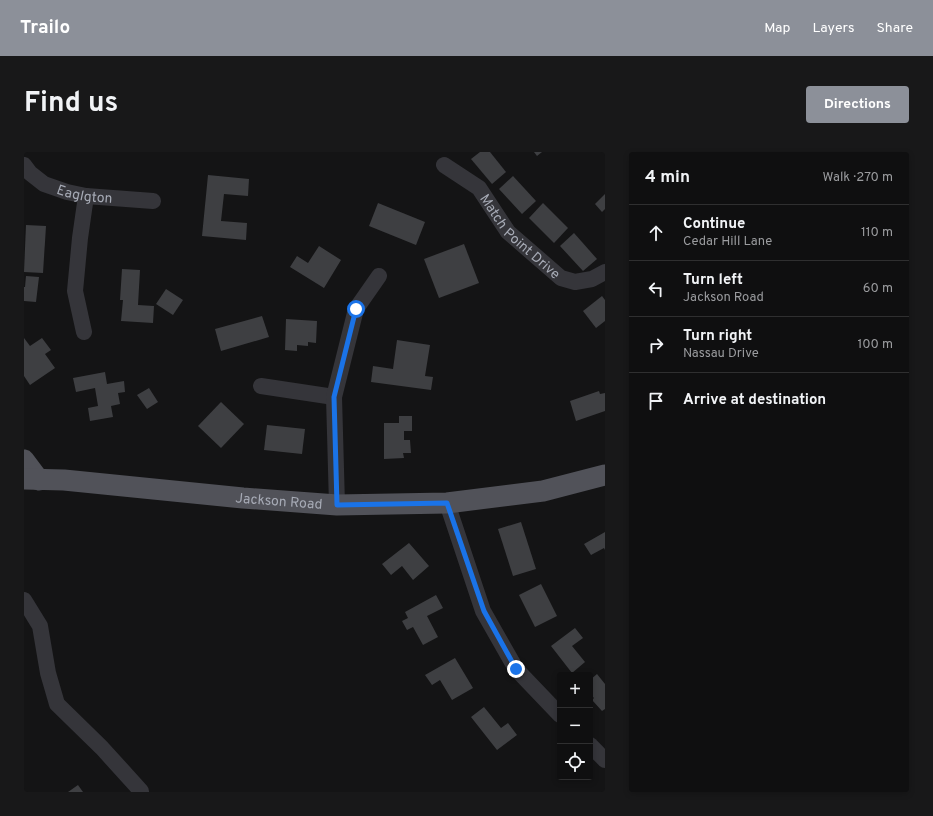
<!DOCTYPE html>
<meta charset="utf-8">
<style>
body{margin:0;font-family:Overpass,sans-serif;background:#181819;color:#f1f3f6}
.controls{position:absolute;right:12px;bottom:12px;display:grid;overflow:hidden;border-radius:4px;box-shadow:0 2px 6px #0003}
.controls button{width:36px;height:36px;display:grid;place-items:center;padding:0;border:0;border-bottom:1px solid #2f2f30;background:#0f0f10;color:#f1f3f6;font:20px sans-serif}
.stop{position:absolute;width:12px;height:12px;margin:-9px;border:3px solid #1a73e8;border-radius:50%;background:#fff}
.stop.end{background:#1a73e8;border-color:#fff;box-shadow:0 1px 4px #0008}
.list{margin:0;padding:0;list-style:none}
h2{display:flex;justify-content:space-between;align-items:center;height:52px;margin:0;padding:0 16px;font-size:17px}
h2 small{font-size:13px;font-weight:400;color:#9b9c9f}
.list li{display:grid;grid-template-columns:26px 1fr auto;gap:12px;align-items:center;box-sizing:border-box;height:56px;padding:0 16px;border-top:1px solid #2f2f30}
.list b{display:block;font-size:15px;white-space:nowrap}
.list p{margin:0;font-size:13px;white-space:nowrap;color:#9b9c9f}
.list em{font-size:13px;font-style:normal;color:#9b9c9f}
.icon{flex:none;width:22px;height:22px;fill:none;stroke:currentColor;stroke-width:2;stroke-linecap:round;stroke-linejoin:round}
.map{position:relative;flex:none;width:581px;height:640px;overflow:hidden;border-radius:4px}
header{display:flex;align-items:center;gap:24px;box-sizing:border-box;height:56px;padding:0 20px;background:#8c9099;color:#fff}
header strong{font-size:19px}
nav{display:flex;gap:22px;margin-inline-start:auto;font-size:14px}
.intro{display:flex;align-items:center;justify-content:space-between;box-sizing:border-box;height:96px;padding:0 24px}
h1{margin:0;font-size:28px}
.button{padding:10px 18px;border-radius:4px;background:#8c9099;color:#fff;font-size:14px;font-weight:700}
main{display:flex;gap:24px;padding:0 24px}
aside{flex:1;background:#0f0f10;border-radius:4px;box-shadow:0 2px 6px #0003}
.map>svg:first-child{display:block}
.building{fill:#3e3f42}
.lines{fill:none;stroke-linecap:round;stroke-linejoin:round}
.minor{stroke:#35353a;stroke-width:16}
.major{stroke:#515259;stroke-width:21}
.route{stroke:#1a73e8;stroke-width:5}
.labels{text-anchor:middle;stroke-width:3;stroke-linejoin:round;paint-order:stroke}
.street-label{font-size:14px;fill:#a6aab5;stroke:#0f0f10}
</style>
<header>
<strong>Trailo</strong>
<nav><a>Map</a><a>Layers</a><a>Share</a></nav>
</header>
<div class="intro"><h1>Find us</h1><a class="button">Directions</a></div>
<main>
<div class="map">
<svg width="581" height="640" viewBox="0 0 581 640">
<rect width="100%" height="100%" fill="#141415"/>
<g class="building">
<polygon points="456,0 466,0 482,20 468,32 447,7"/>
<polygon points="510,0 518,0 513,4"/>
<polygon points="184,23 225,27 224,44 200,42 197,69 223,71 222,88 178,84"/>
<polygon points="489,24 512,49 498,62 475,37"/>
<polygon points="581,42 581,57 578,60 571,52"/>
<polygon points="354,51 401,70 392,93 345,74"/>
<polygon points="519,51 544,76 530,91 505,66"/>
<polygon points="2,73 22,74 19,121 0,120"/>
<polygon points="550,81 573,107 559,119 536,94"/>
<polygon points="440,92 455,131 415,146 400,107"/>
<polygon points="295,94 317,108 300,136 266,115 273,104 284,111"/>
<polygon points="98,117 116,118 114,153 130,154 129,171 97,169 99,148 96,148"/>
<polygon points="2,124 15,125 12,150 0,149 0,135 1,135"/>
<polygon points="142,137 159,148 149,163 132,152"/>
<polygon points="578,144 581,148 581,169 572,176 559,159"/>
<polygon points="238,164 245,185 197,199 191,177"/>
<polygon points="262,167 293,169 292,191 284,190 284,194 273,193 273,199 261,198"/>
<polygon points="0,186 6,194 18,186 27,198 21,202 31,216 6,233 0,224"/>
<polygon points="373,188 406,193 401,224 409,225 407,238 347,230 349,214 369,217"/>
<polygon points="81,220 83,232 100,229 101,240 94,241 96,252 87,254 89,265 66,269 64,256 74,254 71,236 52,240 49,226"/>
<polygon points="125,236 134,250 123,257 113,243"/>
<polygon points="575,239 576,242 581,241 581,259 552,269 546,249"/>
<polygon points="197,250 220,272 197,296 174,274"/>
<polygon points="375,264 388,264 388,279 380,279 380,288 386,288 387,301 379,301 380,306 360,307 360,271 375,271"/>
<polygon points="243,273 281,277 278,302 240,298"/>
<polygon points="497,370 512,417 489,424 474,377"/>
<polygon points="581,380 581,398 580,396 567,403 560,392"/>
<polygon points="385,391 405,414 389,428 378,414 367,423 358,412"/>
<polygon points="517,432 533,464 511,475 495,443"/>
<polygon points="412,443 419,456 403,464 414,485 399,493 389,475 383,478 378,469 384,466 381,460"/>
<polygon points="551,476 559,486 548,494 561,510 548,521 527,494"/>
<polygon points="431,506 449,536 428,548 416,528 408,533 401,523"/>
<polygon points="573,522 581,532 581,557 578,559 568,548 570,546 566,542 566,528"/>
<polygon points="460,555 477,576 484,571 493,583 473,598 447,565"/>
<polygon points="54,633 59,640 44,640"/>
</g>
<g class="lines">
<g class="minor">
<path id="s1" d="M0 13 6 21 20 32 43 40 62 44 129 49"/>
<path id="s2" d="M420 13 455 36 484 80 537 126 551 130 568 127 581 120"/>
<polyline points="60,180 51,139 56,86 62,44"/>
<polyline points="237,234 310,245"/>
<polyline points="423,351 459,459 492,517 536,563"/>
<polyline points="313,353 310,245 332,157 355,124"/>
<polyline points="0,448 16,474 24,521 33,552 78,596 117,639"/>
<polyline points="566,593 581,608"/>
</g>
<g class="major">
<polyline points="0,308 15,328"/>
<path id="s3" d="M0 327 40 328 219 346 313 353 423 351 519 339 581 323"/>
</g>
</g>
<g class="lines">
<polyline class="route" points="332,157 310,245 313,353 423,351 460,459 492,517"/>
</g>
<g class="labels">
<g class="street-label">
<text dy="5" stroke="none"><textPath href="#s1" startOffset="70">Eaglgton</textPath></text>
<text dy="5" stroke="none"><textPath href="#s2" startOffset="106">Match Point Drive</textPath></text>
<text dy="5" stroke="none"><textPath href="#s3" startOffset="256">Jackson Road</textPath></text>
</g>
</g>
</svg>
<div class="controls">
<button>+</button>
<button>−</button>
<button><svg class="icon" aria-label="locate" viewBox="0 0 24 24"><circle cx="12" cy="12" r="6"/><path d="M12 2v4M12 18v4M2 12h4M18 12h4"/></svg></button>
</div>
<div class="stop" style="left:332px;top:157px"></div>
<div class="stop end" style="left:492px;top:517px"></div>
</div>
<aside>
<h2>4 min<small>Walk · 270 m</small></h2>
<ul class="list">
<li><svg class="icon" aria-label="ahead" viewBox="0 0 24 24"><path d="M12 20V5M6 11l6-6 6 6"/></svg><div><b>Continue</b><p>Cedar Hill Lane</p></div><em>110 m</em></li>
<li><svg class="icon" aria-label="left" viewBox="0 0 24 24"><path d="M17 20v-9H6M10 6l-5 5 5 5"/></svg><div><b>Turn left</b><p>Jackson Road</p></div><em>60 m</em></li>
<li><svg class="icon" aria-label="right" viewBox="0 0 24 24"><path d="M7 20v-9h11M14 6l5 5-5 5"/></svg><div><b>Turn right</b><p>Nassau Drive</p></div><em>100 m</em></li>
<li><svg class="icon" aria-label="arrive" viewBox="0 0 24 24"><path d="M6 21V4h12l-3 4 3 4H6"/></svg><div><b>Arrive at destination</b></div></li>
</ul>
</aside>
</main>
